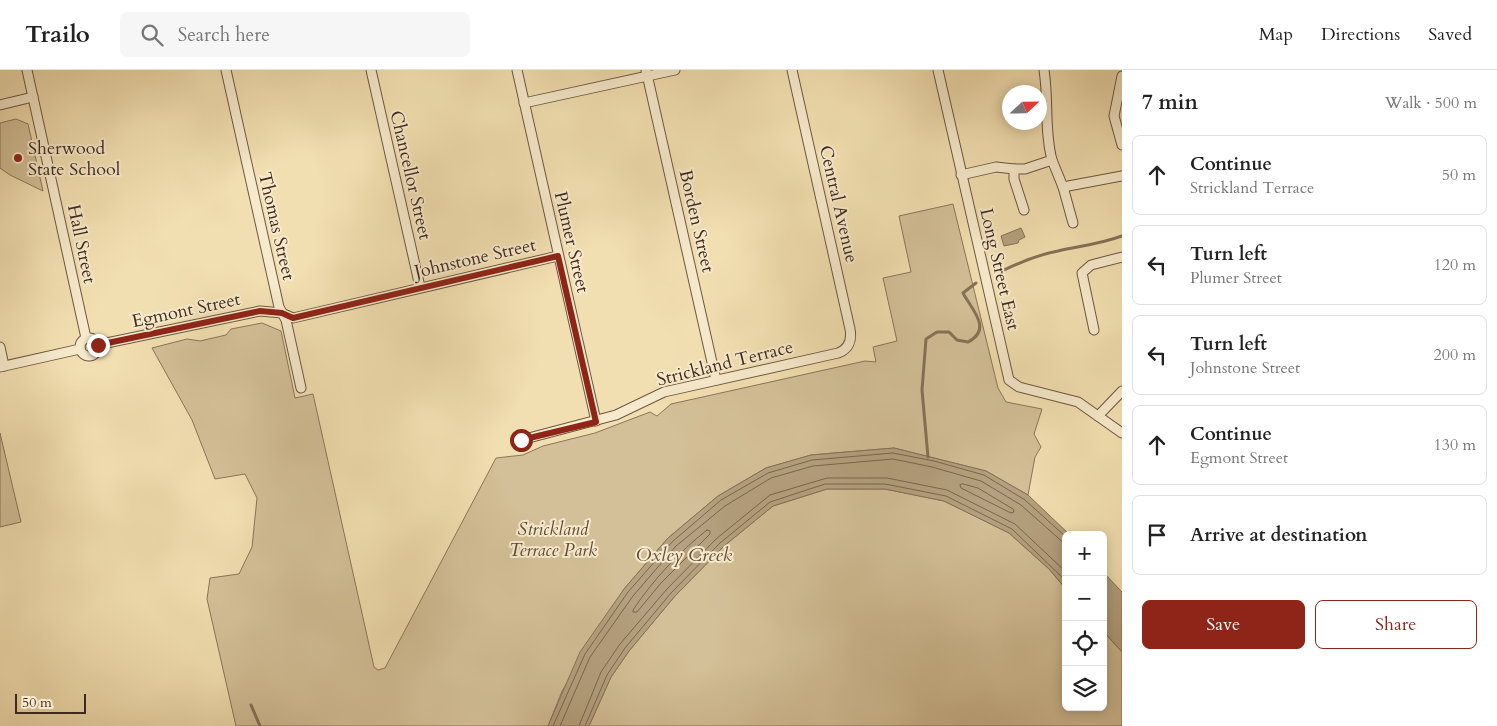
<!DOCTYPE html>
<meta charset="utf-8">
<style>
body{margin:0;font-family:Cardo,serif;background:#f6f6f6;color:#222}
.controls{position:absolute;right:15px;bottom:15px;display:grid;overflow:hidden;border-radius:8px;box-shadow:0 2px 12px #0003}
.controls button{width:45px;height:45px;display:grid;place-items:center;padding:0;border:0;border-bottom:1px solid #e0e0e0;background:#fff;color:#222;font:25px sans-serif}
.compass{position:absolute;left:1002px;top:15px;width:45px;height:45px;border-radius:50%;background:#fff;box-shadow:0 2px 12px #0003;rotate:68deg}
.scale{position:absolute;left:15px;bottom:12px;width:71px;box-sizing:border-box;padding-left:5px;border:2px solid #3f2a1e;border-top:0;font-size:14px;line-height:18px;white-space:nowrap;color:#3f2a1e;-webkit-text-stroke:4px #f7eacc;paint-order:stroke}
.stop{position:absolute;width:15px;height:15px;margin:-11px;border:4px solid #8f2418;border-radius:50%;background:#fff}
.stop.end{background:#8f2418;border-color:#fff;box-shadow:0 1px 5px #0008}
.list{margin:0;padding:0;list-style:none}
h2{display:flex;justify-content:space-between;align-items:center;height:65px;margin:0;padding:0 20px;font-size:21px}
h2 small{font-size:16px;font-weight:400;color:#767676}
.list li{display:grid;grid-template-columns:32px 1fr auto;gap:15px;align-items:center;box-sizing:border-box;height:80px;margin:0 10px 10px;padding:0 10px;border:1px solid #e0e0e0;border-radius:8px}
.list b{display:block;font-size:19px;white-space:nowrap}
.list p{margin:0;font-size:16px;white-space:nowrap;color:#767676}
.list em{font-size:16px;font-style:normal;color:#767676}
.actions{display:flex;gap:10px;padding:15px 20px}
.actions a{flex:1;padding:11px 0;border:1px solid #8f2418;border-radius:8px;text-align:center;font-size:18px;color:#8f2418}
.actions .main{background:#8f2418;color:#fff}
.icon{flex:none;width:28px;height:28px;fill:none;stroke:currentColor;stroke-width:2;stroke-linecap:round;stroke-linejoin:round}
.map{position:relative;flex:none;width:1122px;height:656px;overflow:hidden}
header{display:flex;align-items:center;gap:30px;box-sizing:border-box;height:70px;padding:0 25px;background:#fff;border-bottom:1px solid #e0e0e0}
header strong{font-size:24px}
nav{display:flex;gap:28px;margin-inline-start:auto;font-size:18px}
.search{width:350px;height:45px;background:#f6f6f6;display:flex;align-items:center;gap:12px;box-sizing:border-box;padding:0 18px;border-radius:8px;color:#767676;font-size:19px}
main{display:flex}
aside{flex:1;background:#fff}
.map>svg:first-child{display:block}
.green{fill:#d4c098;stroke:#8a755b}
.water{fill:#b5a17f;stroke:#867158}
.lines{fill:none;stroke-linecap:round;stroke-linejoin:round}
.shore{stroke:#7a664e;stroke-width:1}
.stream{stroke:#867158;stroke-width:3}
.minor-casing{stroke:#6c5743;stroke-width:11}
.minor{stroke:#f7eacc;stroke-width:9}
.route{stroke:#8f2418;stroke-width:6}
.poi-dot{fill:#8f2418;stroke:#f7eacc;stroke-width:2}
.labels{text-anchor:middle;stroke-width:4;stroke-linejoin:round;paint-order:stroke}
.poi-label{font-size:18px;fill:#3f2a1e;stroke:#f7eacc;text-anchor:start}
.street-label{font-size:18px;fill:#3f2a1e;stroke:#f7eacc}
.park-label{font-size:18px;font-style:italic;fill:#5d4836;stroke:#f7eacc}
.water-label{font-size:19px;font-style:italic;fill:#624e3b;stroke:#f7eacc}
</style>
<header>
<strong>Trailo</strong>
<div class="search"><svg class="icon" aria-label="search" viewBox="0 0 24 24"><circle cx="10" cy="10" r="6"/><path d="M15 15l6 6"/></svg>Search here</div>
<nav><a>Map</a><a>Directions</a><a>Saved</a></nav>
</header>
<main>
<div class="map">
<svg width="1122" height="656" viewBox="0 0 1122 656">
<rect width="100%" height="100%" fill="#f2dfb1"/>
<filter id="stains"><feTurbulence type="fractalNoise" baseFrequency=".004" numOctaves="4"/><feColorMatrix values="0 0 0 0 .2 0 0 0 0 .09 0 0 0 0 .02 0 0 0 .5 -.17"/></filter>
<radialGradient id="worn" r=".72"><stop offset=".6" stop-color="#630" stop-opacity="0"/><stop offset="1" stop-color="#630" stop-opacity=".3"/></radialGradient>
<g class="green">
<polygon points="16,49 28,54 43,121 10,105 0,98 0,53"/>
<polygon points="953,134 998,318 1006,332 1042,339 1034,364 1041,377 1035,387 1028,425 986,401 894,378 811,385 766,398 718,426 668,468 624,519 562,621 548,656 236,656 207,529 210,508 239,504 252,477 257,428 245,404 215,409 192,350 152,278 187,269 200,271 226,265 231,259 262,253 281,261 295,328 313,324 374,597 378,600 385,598 496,388 523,385 543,376 595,363 650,342 657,346 671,334 865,291 876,292 873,277 897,271 883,208 911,202 899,146"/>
<polygon points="0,363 21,452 0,457"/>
<polygon points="827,419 885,419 944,431 1009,463 1049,499 1066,519 1066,637 1103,637 1103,561 1122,582 1122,656 589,656 611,607 629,581 675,526 724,476 773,436"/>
</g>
<g class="water">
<polygon points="1021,158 1025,167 1019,170 1018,173 1004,176 1001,166"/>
<polygon points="894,378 986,401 1028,425 1070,465 1066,465 1066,519 1049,499 1009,463 944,431 885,419 827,419 773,436 724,476 675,526 629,581 611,607 589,656 548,656 580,582 624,519 668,468 718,426 766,398 811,385"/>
<polygon points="1103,502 1122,522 1122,582 1103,561"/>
</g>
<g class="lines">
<g class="shore">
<polygon points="963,414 978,418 1013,439 1014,442 1011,443 961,418 960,415"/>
<path d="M707 460 710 461V464L661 513 637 542H633V540C653 510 679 482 707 460Z"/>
<polyline points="553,656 585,584 628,522 672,472 721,430 768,403 812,390 893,383 934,391 984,405 1025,430 1066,467"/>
<polyline points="560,656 590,587 633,526 676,476 725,436 771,408 813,396 893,389 932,397 981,411 1021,435 1066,475"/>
<polyline points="579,656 601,602 620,574 667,519 716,469 770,425 827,408 887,408 947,420 1015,454 1066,502"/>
<polyline points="585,656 607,605 625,578 671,523 720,473 770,432 825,414 885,414 946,426 1012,459 1066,511"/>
</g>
<g class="stream">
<path d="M1000 202C1018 193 1037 185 1058 181 1080 176 1101 174 1122 166"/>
<path d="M928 387 922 320 926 269 937 262H949L957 270 968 272C993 259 972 240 963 223L976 213"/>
<polyline points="251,635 260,656"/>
</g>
<defs>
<g id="minor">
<polyline points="27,0 86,268"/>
<polyline points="226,0 279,237 286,250 301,318"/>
<polyline points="371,0 420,217"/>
<polyline points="517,0 596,351"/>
<polyline points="646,0 716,310"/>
<polyline points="938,0 1009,310 1019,317 1078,332 1122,363"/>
<polyline points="1122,6 1114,46 1122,75"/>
<polyline points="524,33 675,0"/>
<polyline points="0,35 33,27"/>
<polyline points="1052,90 1063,117 1073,153"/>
<polyline points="961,105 996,97 1014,99"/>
<polyline points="1063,117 1122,106"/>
<path d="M1024 140 1014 109V99H1025L1052 90C1044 60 1049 31 1044 0"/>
<polyline points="1094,260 1082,203 1091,195 1122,187"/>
<circle cx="89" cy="277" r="9"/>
<polyline points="97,275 260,241 282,243 293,248 558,186"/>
<polyline points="0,277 4,296"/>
<polyline points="0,297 80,279"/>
<polyline points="1098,346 1122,321"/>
<path d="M521 370 616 345 664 322 838 283C849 279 852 270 850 259L792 0"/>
</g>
</defs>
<use href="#minor" class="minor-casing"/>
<use href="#minor" class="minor"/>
</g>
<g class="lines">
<polyline class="route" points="98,275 260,241 282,243 293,248 558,186 596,352 521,370"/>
</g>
<circle class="poi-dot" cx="18" cy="88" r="5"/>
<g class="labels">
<g class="poi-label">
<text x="28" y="84">Sherwood<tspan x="28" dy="21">State School</tspan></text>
</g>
<g class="street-label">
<text transform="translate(411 105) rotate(77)" y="6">Chancellor Street</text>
<text transform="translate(839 134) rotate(77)" y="6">Central Avenue</text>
<text transform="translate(697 151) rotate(77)" y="6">Borden Street</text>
<text transform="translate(277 156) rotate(77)" y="6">Thomas Street</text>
<text transform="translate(572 172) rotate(77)" y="6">Plumer Street</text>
<text transform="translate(82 174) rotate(78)" y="6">Hall Street</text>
<text transform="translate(475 188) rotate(-13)" y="6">Johnstone Street</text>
<text transform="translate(1000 199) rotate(77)" y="6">Long Street East</text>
<text transform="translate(186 240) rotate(-12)" y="6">Egmont Street</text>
<text transform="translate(725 293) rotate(-14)" y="6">Strickland Terrace</text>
</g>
<g class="park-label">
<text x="553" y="465">Strickland<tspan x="553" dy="21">Terrace Park</tspan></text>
</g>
<g class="water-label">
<text x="684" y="491">Oxley Creek</text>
</g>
</g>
<rect width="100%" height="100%" filter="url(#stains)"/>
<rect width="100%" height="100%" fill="url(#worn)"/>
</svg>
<div class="controls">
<button>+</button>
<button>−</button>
<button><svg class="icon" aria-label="locate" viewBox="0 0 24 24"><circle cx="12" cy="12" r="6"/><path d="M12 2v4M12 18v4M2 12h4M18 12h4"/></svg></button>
<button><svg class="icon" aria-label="layers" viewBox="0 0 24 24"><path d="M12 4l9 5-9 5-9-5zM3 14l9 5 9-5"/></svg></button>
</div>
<svg class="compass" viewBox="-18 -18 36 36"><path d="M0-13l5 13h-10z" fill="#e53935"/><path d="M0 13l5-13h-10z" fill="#767676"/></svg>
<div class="scale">50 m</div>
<div class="stop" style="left:521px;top:370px"></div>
<div class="stop end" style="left:98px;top:275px"></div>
</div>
<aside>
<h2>7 min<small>Walk · 500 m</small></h2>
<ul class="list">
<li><svg class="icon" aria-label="ahead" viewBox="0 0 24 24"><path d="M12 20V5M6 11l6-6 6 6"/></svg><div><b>Continue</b><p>Strickland Terrace</p></div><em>50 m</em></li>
<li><svg class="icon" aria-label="left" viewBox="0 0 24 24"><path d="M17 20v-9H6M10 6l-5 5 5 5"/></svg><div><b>Turn left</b><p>Plumer Street</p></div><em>120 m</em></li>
<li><svg class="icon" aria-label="left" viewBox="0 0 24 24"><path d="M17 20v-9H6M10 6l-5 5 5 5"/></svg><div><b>Turn left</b><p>Johnstone Street</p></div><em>200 m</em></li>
<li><svg class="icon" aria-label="ahead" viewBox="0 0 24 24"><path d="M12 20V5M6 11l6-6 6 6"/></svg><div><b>Continue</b><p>Egmont Street</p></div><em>130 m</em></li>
<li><svg class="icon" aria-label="arrive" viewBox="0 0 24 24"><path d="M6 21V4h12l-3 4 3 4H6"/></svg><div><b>Arrive at destination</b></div></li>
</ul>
<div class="actions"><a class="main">Save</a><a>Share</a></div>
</aside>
</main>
